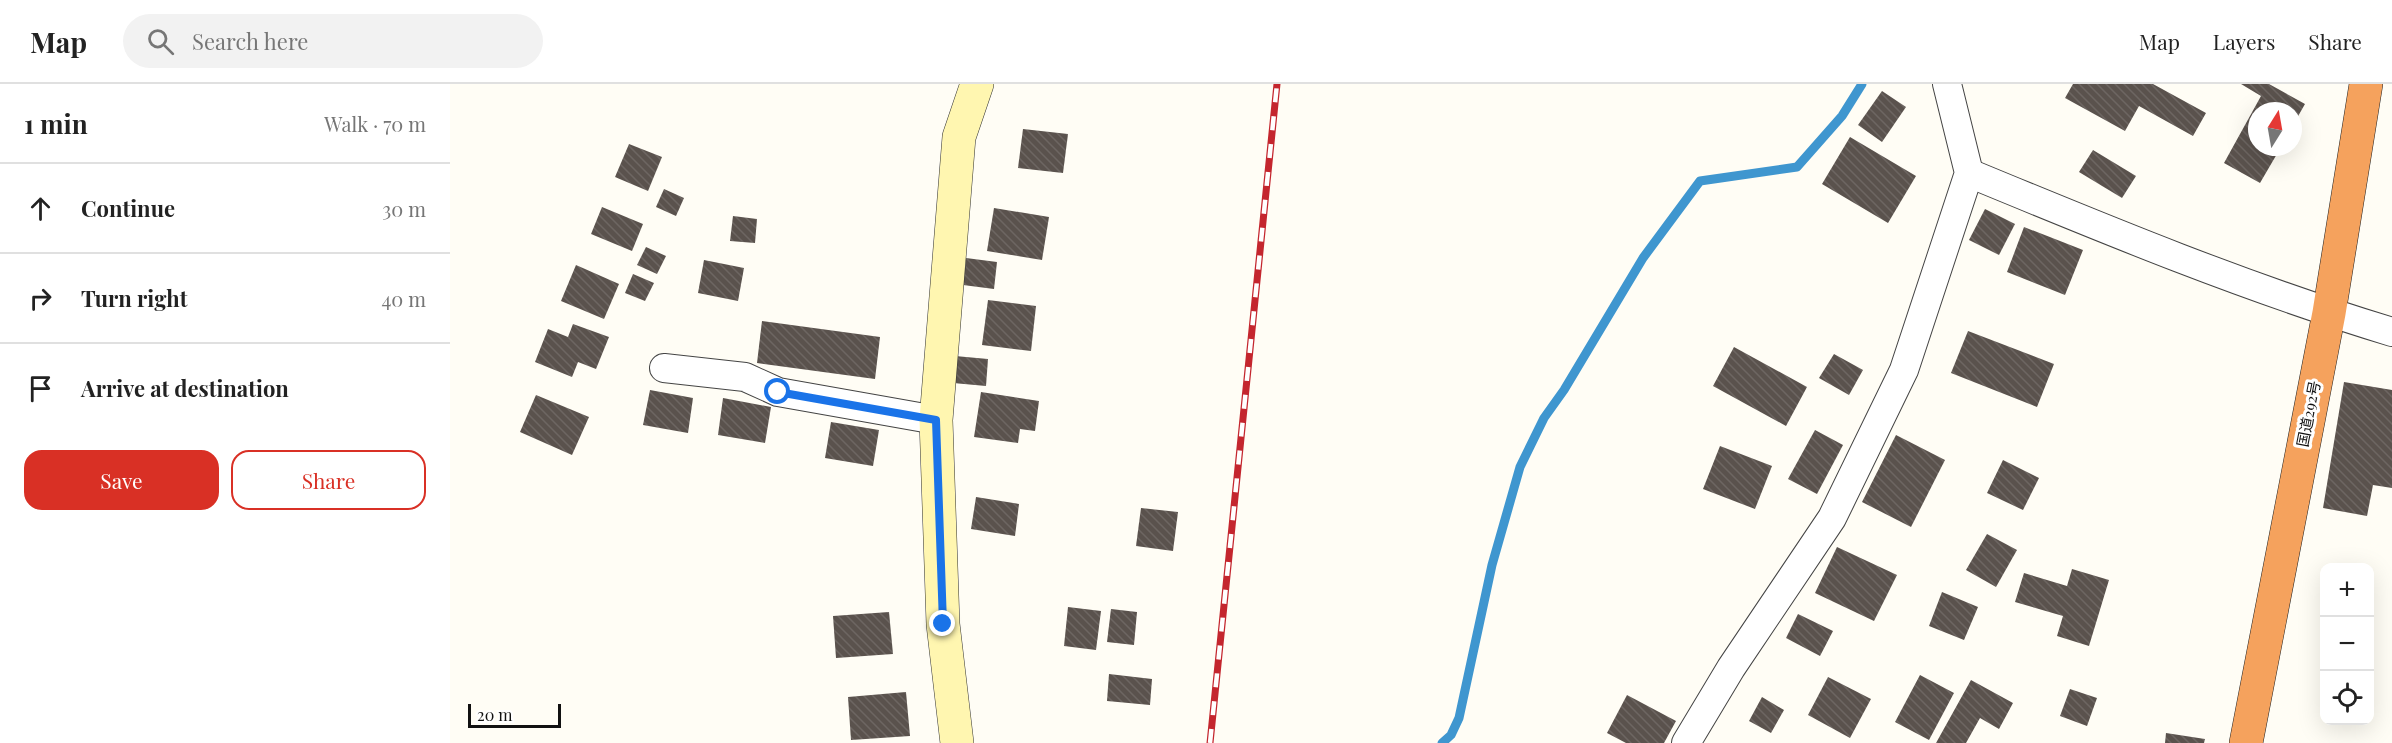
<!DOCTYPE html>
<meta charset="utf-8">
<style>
body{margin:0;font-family:"Playfair Display","Noto Sans JP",serif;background:#f2f2f2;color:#222}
.controls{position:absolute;right:18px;bottom:18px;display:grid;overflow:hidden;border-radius:12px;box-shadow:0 6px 24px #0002}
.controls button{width:54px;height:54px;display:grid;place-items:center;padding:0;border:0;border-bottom:2px solid #e0e0e0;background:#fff;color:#222;font:30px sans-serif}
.compass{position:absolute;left:1798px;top:18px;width:54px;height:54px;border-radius:50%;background:#fff;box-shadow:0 6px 24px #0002;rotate:11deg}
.scale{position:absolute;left:18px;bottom:15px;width:93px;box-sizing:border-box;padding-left:6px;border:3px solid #111;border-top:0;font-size:16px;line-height:21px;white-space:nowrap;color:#111;-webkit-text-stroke:4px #fff;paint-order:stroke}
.stop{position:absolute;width:18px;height:18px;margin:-14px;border:4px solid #1a73e8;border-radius:50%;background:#fff}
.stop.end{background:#1a73e8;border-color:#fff;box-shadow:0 2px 6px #0008}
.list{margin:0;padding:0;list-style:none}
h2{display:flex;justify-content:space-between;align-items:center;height:78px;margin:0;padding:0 24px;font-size:26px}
h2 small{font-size:20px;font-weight:400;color:#767676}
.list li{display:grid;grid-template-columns:39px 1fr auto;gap:18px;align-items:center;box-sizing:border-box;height:90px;padding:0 24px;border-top:2px solid #e0e0e0}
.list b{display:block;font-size:22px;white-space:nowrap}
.list em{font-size:20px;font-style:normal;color:#767676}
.actions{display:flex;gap:12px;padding:18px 24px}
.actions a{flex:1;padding:14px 0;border:2px solid #d93025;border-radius:18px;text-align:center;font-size:21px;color:#d93025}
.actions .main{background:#d93025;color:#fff}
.icon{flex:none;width:33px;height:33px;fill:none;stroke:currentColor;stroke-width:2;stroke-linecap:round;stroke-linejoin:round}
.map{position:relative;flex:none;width:1942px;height:659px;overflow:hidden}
header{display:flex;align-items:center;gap:36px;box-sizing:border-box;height:84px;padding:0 30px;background:#fff;border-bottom:2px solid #e0e0e0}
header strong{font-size:28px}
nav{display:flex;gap:33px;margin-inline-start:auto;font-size:21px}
.search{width:420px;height:54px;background:#f2f2f2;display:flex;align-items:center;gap:15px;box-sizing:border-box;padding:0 21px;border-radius:33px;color:#767676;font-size:22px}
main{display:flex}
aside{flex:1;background:#fff}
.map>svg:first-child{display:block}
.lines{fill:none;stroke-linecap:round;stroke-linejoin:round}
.stream{stroke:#3f96cf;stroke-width:9}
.building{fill:url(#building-back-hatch)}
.street-casing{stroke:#444;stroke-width:30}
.secondary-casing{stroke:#333;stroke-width:34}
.highway-casing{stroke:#222;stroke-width:34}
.street{stroke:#fff;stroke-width:28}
.secondary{stroke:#fff6b0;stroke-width:33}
.highway{stroke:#f5a25d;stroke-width:33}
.rail-casing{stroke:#c4262e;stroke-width:7}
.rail{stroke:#fff;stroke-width:4.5;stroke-dasharray:14;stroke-linecap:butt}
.route{stroke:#1a73e8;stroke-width:8}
.labels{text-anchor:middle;stroke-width:6;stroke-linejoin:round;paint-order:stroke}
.street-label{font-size:15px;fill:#111;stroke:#fff}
</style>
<header>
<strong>Map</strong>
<div class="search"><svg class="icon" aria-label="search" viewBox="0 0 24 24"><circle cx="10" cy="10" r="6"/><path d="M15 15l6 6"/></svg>Search here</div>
<nav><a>Map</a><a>Layers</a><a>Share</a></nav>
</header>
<main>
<aside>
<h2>1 min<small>Walk · 70 m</small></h2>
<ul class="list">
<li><svg class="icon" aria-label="ahead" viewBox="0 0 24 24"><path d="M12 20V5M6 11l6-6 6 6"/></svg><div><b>Continue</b></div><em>30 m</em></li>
<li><svg class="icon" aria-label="right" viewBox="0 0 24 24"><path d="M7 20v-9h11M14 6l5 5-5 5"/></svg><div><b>Turn right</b></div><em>40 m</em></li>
<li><svg class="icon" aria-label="arrive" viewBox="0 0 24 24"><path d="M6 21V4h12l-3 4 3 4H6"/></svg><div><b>Arrive at destination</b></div></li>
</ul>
<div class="actions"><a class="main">Save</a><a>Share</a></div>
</aside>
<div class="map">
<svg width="1942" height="659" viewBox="0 0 1942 659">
<defs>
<pattern id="building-back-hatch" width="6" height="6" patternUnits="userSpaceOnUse" patternTransform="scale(1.5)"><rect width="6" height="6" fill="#5a524d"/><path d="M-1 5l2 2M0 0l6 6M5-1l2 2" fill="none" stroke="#6d6662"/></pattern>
</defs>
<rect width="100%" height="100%" fill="#fffdf5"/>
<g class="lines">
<polyline class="stream" points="992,659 1001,651 1009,634 1042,481 1070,383 1094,334 1114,306 1193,174 1250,97 1347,83 1392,32 1412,0"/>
</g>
<g class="building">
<polygon points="1623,0 1703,0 1756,29 1743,52 1689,22 1675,47 1615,14"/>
<polygon points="1791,0 1819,0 1855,20 1843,41 1843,27 1807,27 1807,63 1831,63 1810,99 1774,79 1811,12"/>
<polygon points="1432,7 1456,23 1432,58 1408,41"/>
<polygon points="573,45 618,50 613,89 568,84"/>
<polygon points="1400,53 1466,92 1438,139 1372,100"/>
<polygon points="179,60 212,73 198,107 165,93"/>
<polygon points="1643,66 1686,92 1672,114 1629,88"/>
<polygon points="214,105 234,114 226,132 206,123"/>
<polygon points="152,123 193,140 182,167 141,150"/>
<polygon points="544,124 599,133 592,176 537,167"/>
<polygon points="1535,125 1565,140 1549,171 1519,156"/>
<polygon points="283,132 307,135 305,159 280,157"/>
<polygon points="1574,143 1633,166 1615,211 1557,188"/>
<polygon points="196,163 216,172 207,190 187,181"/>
<polygon points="516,174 547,178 544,205 513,201"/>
<polygon points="254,176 294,184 288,217 248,209"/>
<polygon points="126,181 169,200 154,235 111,217"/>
<polygon points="183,190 204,199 195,217 175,209"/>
<polygon points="538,216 586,222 581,267 532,261"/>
<polygon points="312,237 430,253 425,295 307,279"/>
<polygon points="123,240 159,253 146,285 128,278 122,293 85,278 98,245 118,253"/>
<polygon points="1518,247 1604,280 1587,323 1501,289"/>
<polygon points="1284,263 1357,303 1336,342 1263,302"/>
<polygon points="1384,270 1413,286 1399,311 1369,294"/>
<polygon points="505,272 538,275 536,302 503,299"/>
<polygon points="1894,298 1942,306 1942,404 1923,401 1917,432 1873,424"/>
<polygon points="200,306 243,314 238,349 193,341"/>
<polygon points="531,308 589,317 585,347 570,345 568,359 524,353"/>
<polygon points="86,311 139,333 122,371 70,348"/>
<polygon points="273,314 321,323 315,359 268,351"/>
<polygon points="381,338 429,346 423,382 375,374"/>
<polygon points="1365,346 1393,361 1367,410 1338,395"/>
<polygon points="1446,351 1495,376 1461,443 1412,418"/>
<polygon points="1270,362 1322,382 1305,425 1253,405"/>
<polygon points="1553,376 1589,394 1573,426 1537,409"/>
<polygon points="526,413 569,420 565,452 521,445"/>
<polygon points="691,424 728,428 723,467 686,462"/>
<polygon points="1537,450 1567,466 1546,503 1516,486"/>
<polygon points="1387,463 1447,491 1424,537 1365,509"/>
<polygon points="1622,485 1659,496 1639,562 1607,552 1613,532 1565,518 1574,489 1617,502"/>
<polygon points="1492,508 1528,523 1514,556 1479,542"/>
<polygon points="618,523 651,527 646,566 614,562"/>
<polygon points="661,525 687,528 684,561 657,558"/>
<polygon points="439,528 443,570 386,574 383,532"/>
<polygon points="1348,530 1383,547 1370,572 1336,554"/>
<polygon points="659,590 702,595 700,621 657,617"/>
<polygon points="1470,591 1504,609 1479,656 1445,638"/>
<polygon points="1378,593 1421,615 1400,654 1358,631"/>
<polygon points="1521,596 1563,619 1549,645 1530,634 1516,659 1486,659"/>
<polygon points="1620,605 1647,614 1637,642 1610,632"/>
<polygon points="456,608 460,652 401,656 398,613"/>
<polygon points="1177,611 1226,637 1214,659 1176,659 1157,649"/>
<polygon points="1312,613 1334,626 1321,649 1299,637"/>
<polygon points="1716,649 1755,655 1754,659 1715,659"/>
</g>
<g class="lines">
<defs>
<g id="street">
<path d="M1519 89C1659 147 1797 204 1942 248"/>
<polyline points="214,284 295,293 328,308 486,336"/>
<polyline points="1236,659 1281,584 1382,434 1454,286 1519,89 1497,0"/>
</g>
<polyline id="secondary" points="507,659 493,540 486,336 509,53 527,0"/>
<polyline id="highway" points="1796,659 1879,229 1916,0"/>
</defs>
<use href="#street" class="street-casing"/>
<use href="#secondary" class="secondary-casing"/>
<use href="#highway" class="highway-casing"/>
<use href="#street" class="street"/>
<use href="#secondary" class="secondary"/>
<use href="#highway" class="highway"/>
<defs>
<polyline id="rail" points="760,659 827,0"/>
</defs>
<use href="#rail" class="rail-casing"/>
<use href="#rail" class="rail"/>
</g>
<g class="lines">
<polyline class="route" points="328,308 486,336 493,540"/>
</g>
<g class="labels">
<g class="street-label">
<text transform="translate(1859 330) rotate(-79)" y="5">国道292号</text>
</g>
</g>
</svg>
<div class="controls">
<button>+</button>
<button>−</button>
<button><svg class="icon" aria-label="locate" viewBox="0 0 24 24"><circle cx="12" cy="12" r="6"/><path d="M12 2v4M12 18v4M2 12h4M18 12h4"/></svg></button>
</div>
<svg class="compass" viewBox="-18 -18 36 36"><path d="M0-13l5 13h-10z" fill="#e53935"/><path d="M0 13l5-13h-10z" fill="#767676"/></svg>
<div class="scale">20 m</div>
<div class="stop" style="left:328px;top:308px"></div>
<div class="stop end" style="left:493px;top:540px"></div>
</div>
</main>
